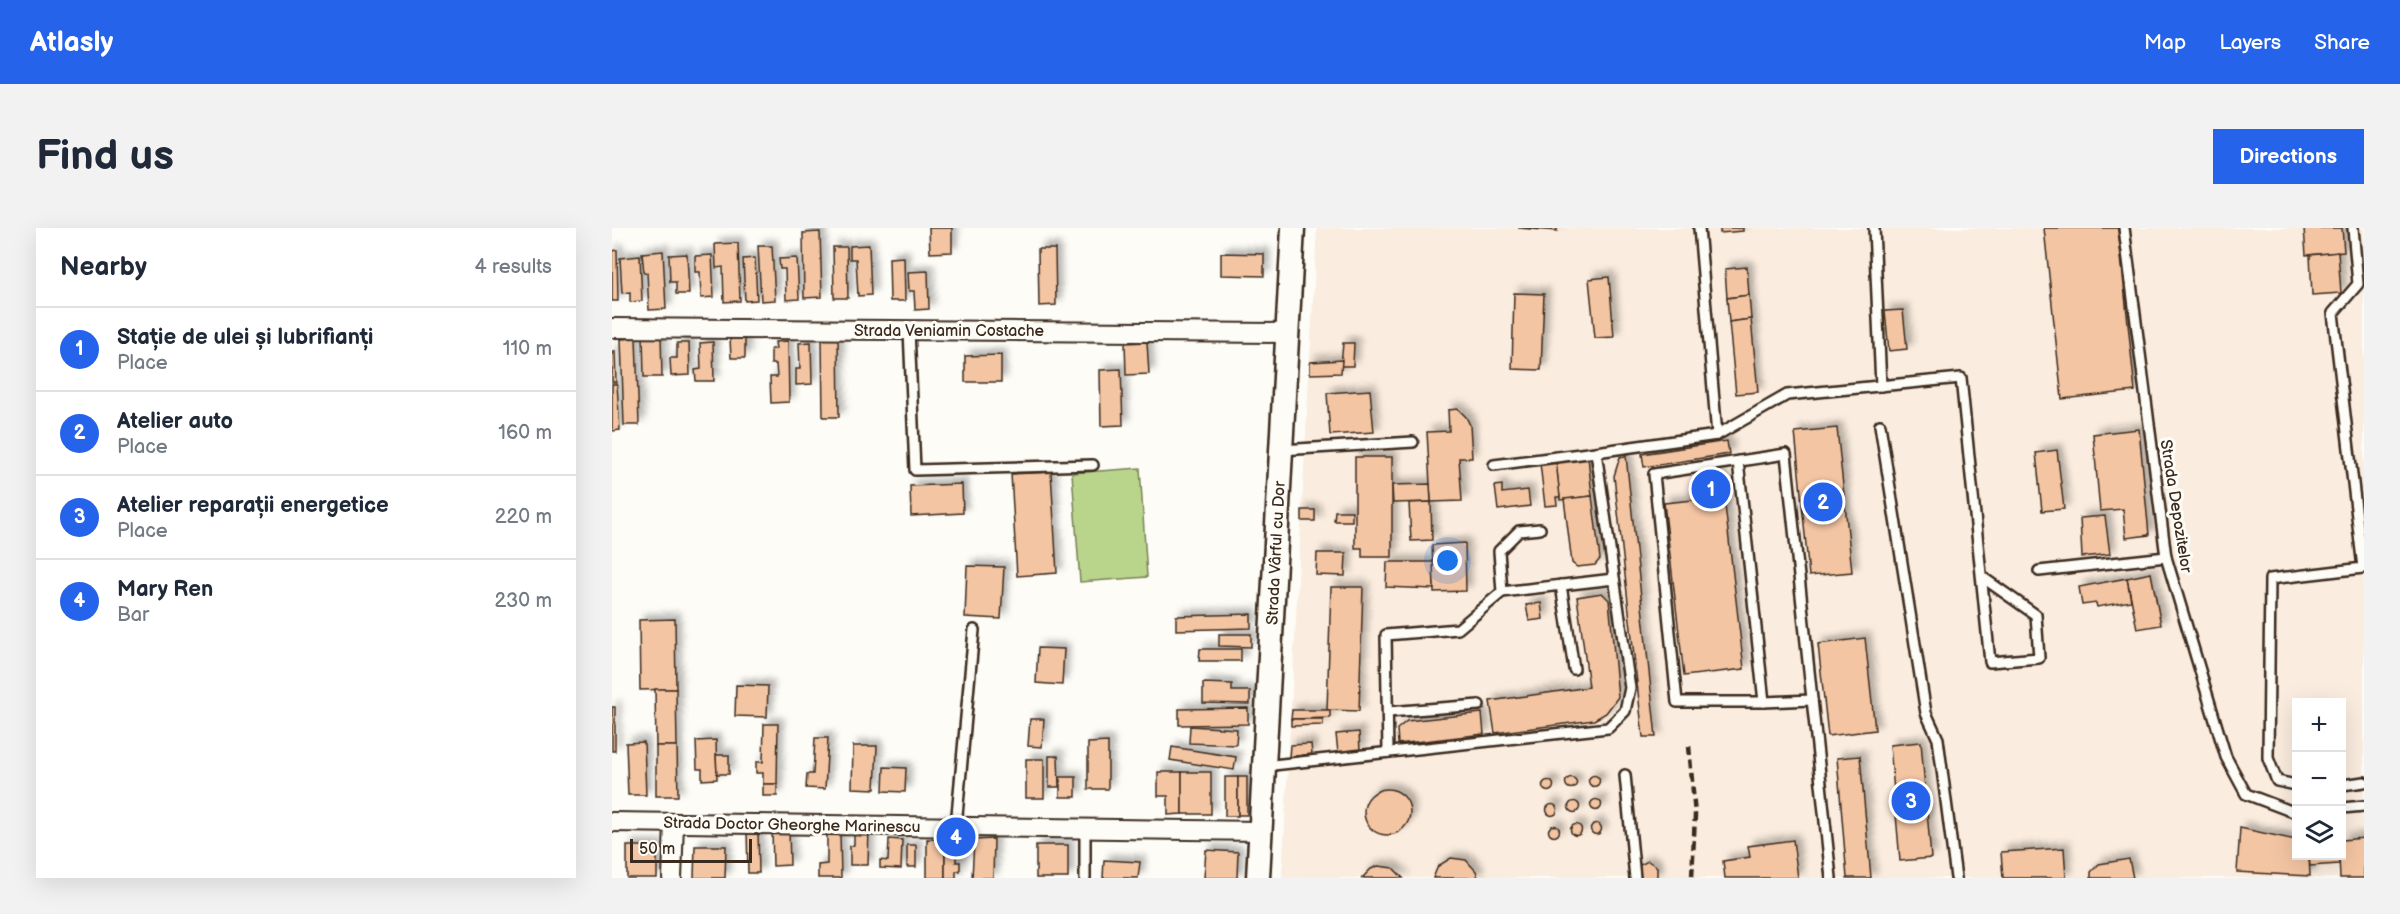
<!DOCTYPE html>
<meta charset="utf-8">
<style>
body{margin:0;font-family:"Balsamiq Sans",sans-serif;background:#f2f2f3;color:#1f2937}
.controls{position:absolute;right:18px;bottom:18px;display:grid;overflow:hidden;border-radius:0px;box-shadow:0 6px 24px #0002}
.controls button{width:54px;height:54px;display:grid;place-items:center;padding:0;border:0;border-bottom:2px solid #e0e1e3;background:#fff;color:#1f2937;font:30px sans-serif}
.scale{position:absolute;left:18px;bottom:15px;width:122px;box-sizing:border-box;padding-left:6px;border:3px solid #3b2a1e;border-top:0;font-size:16px;line-height:21px;white-space:nowrap;color:#3b2a1e;-webkit-text-stroke:4px #fdfcf7;paint-order:stroke}
.you{position:absolute;left:836px;top:333px;width:21px;height:21px;margin:-15px;border:4px solid #fff;border-radius:50%;background:#1a73e8;box-shadow:0 0 0 9px #1a73e833}
.badge{display:grid;place-items:center;width:39px;height:39px;border-radius:50%;background:#2563eb;color:#fff;font-size:20px;font-weight:700}
.pin{position:absolute;translate:-50% -50%;border:3px solid #fff;box-shadow:0 2px 6px #0006}
.list{margin:0;padding:0;list-style:none}
h2{display:flex;justify-content:space-between;align-items:center;height:78px;margin:0;padding:0 24px;font-size:26px}
h2 small{font-size:20px;font-weight:400;color:#747a83}
.list li{display:grid;grid-template-columns:39px 1fr auto;gap:18px;align-items:center;box-sizing:border-box;height:84px;padding:0 24px;border-top:2px solid #e0e1e3}
.list b{display:block;font-size:22px;white-space:nowrap}
.list p{margin:0;font-size:20px;white-space:nowrap;color:#747a83}
.list em{font-size:20px;font-style:normal;color:#747a83}
.icon{flex:none;width:33px;height:33px;fill:none;stroke:currentColor;stroke-width:2;stroke-linecap:round;stroke-linejoin:round}
.map{position:relative;flex:none;width:1752px;height:650px;overflow:hidden;border-radius:0px}
header{display:flex;align-items:center;gap:36px;box-sizing:border-box;height:84px;padding:0 30px;background:#2563eb;color:#fff}
header strong{font-size:28px}
nav{display:flex;gap:33px;margin-inline-start:auto;font-size:21px}
.intro{display:flex;align-items:center;justify-content:space-between;box-sizing:border-box;height:144px;padding:0 36px}
h1{margin:0;font-size:42px}
.button{padding:15px 27px;border-radius:0px;background:#2563eb;color:#fff;font-size:21px;font-weight:700}
main{display:flex;gap:36px;padding:0 36px}
aside{flex:1;background:#fff;border-radius:0px;box-shadow:0 6px 24px #0002}
.map>svg:first-child{display:block}
.built{fill:#faecde;fill-rule:evenodd}
.green{fill:#b9d58c;stroke:#7a8055;stroke-width:1.5}
.building{fill:#f3c5a3;stroke:#3b2a1e;stroke-width:1.5;filter:url(#shadow)}
.lines{fill:none;stroke-linecap:round;stroke-linejoin:round}
.service-casing{stroke:#3b2a1e;stroke-width:14}
.minor-casing{stroke:#3b2a1e;stroke-width:22}
.tertiary-casing{stroke:#3b2a1e;stroke-width:27}
.service{stroke:#fdfcf7;stroke-width:9}
.minor{stroke:#fdfcf7;stroke-width:18}
.tertiary{stroke:#fdfcf7;stroke-width:22}
.rail{stroke:#3b2a1e;stroke-width:4.5;stroke-dasharray:9 4.5;stroke-linecap:butt}
.labels{text-anchor:middle;stroke-width:6;stroke-linejoin:round;paint-order:stroke}
.street-label{font-size:16px;fill:#3b2a1e;stroke:#fdfcf7}
</style>
<header>
<strong>Atlasly</strong>
<nav><a>Map</a><a>Layers</a><a>Share</a></nav>
</header>
<div class="intro"><h1>Find us</h1><a class="button">Directions</a></div>
<main>
<aside>
<h2>Nearby<small>4 results</small></h2>
<ul class="list">
<li><span class="badge">1</span><div><b>Stație de ulei și lubrifianți</b><p>Place</p></div><em>110 m</em></li>
<li><span class="badge">2</span><div><b>Atelier auto</b><p>Place</p></div><em>160 m</em></li>
<li><span class="badge">3</span><div><b>Atelier reparații energetice</b><p>Place</p></div><em>220 m</em></li>
<li><span class="badge">4</span><div><b>Mary Ren</b><p>Bar</p></div><em>230 m</em></li>
</ul>
</aside>
<div class="map">
<svg width="1752" height="650" viewBox="0 0 1752 650">
<defs>
<filter id="shadow"><feDropShadow dx="5.5" dy="-5.5" stdDeviation="3" flood-color="#0004"/></filter>
</defs>
<rect width="100%" height="100%" fill="#fdfcf7"/>
<filter id="ink" filterUnits="userSpaceOnUse"><feTurbulence type="fractalNoise" baseFrequency=".0167" numOctaves="2"/><feDisplacementMap in="SourceGraphic" scale="12" xChannelSelector="R" yChannelSelector="G"/><feConvolveMatrix kernelMatrix="1 2 1 2 8 2 1 2 1" color-interpolation-filters="sRGB"/></filter>
<g filter="url(#ink)">
<path class="built" d="M705 0H1752V650H670ZM1684 475H1730V628H1684Z"/>
<polygon class="green" points="528,240 535,349 468,354 460,245"/>
<g class="building">
<polygon points="317,0 340,0 340,24 318,25"/>
<polygon points="906,0 945,0 945,3"/>
<polygon points="1108,0 1131,0 1131,3 1108,5"/>
<polygon points="1432,0 1506,0 1523,163 1450,171"/>
<polygon points="1692,0 1730,0 1732,24 1694,27"/>
<polygon points="208,4 210,69 192,70 191,5"/>
<polygon points="126,15 128,73 112,74 111,39 104,40 103,16"/>
<polygon points="257,17 259,67 246,68 244,31 238,31 238,18"/>
<polygon points="146,18 160,18 163,72 149,73"/>
<polygon points="221,19 235,19 236,70 222,70"/>
<polygon points="426,21 443,21 444,77 427,78"/>
<polygon points="5,22 6,73 0,73 0,23"/>
<polygon points="51,23 54,81 37,82 35,45 32,45 30,25"/>
<polygon points="1726,24 1729,65 1700,67 1698,27"/>
<polygon points="609,25 652,26 652,48 609,47"/>
<polygon points="75,26 77,66 64,66 64,54 58,54 57,27"/>
<polygon points="100,27 102,69 89,70 88,44 83,44 83,28"/>
<polygon points="28,28 30,73 18,74 18,64 10,65 8,30"/>
<polygon points="292,29 293,73 278,73 277,30"/>
<polygon points="143,30 145,72 133,73 131,31"/>
<polygon points="185,30 187,71 174,72 173,41 168,41 167,31"/>
<polygon points="1135,39 1137,67 1115,70 1113,41"/>
<polygon points="316,43 317,81 303,82 302,63 297,63 296,44"/>
<polygon points="997,49 1002,109 983,110 977,51"/>
<polygon points="902,65 932,66 929,142 900,141"/>
<polygon points="1137,67 1139,91 1117,94 1115,70"/>
<polygon points="1291,82 1295,121 1277,123 1273,83"/>
<polygon points="1139,91 1146,164 1124,166 1117,94"/>
<polygon points="31,107 49,107 50,149 32,149"/>
<polygon points="24,110 27,197 12,197 9,111"/>
<polygon points="118,110 133,110 133,130 119,130"/>
<polygon points="210,110 226,110 227,189 211,189"/>
<polygon points="176,113 177,174 159,175 158,149 165,149 164,136 159,136 159,121 164,121 163,114"/>
<polygon points="101,114 102,153 84,153 83,142 89,141 88,115"/>
<polygon points="199,114 200,156 184,157 184,141 188,141 187,115"/>
<polygon points="535,114 537,146 514,147 513,115"/>
<polygon points="65,115 77,115 78,147 59,148 58,130 65,130"/>
<polygon points="731,115 742,115 741,138 729,138"/>
<polygon points="0,123 3,123 4,154 0,154"/>
<polygon points="389,127 389,154 353,154 353,128"/>
<polygon points="730,132 729,145 698,146 698,134"/>
<polygon points="509,141 511,197 489,198 488,142"/>
<polygon points="0,156 5,156 8,202 0,203"/>
<polygon points="758,162 762,204 718,207 715,165"/>
<polygon points="846,181 854,189 858,197 860,230 847,230 850,273 819,274 815,204 837,203 836,182"/>
<polygon points="1225,200 1240,344 1197,348 1183,204"/>
<polygon points="1527,201 1537,307 1514,310 1511,281 1488,283 1481,206"/>
<polygon points="1115,213 1117,226 1032,239 1030,226"/>
<polygon points="1445,222 1452,281 1430,283 1424,225"/>
<polygon points="1014,228 1044,509 1031,509 1002,248 1008,229"/>
<polygon points="743,229 780,229 780,329 750,329 750,320 743,320"/>
<polygon points="976,229 980,268 948,272 944,233"/>
<polygon points="944,233 948,269 944,269 945,277 933,278 928,235"/>
<polygon points="439,244 445,345 405,348 399,246"/>
<polygon points="1110,249 1112,269 1087,271 1085,253"/>
<polygon points="350,256 351,285 299,288 298,258"/>
<polygon points="818,256 819,274 781,275 780,257"/>
<polygon points="890,257 890,265 916,262 918,278 886,282 883,258"/>
<polygon points="980,268 988,331 983,337 965,339 960,335 952,271"/>
<polygon points="1112,269 1132,441 1072,448 1052,275"/>
<polygon points="819,274 820,312 799,313 797,275"/>
<rect x="690" y="282" width="13" height="11"/>
<polygon points="723,283 740,283 740,293 722,293"/>
<polygon points="1493,288 1498,326 1470,329 1468,290"/>
<polygon points="853,315 854,363 822,364 820,317"/>
<polygon points="705,325 734,325 733,348 704,347"/>
<polygon points="775,334 821,334 822,361 774,359"/>
<polygon points="355,338 392,339 389,391 353,389"/>
<polygon points="1539,345 1549,397 1525,401 1515,350"/>
<polygon points="1515,350 1519,373 1485,379 1484,375 1470,377 1467,359"/>
<polygon points="719,359 751,359 747,483 715,482"/>
<polygon points="990,365 997,372 1006,469 994,485 982,492 883,505 878,473 977,459 965,369"/>
<polygon points="929,375 931,391 917,393 914,377"/>
<polygon points="639,386 639,400 564,402 564,388"/>
<polygon points="63,391 64,461 28,462 27,392"/>
<polygon points="607,406 639,406 639,419 607,418"/>
<polygon points="1253,410 1263,502 1216,508 1206,416"/>
<polygon points="426,420 452,421 450,457 424,455"/>
<polygon points="588,421 629,421 629,433 587,433"/>
<polygon points="591,455 620,456 620,463 638,463 638,476 591,475"/>
<polygon points="124,457 156,458 155,489 123,488"/>
<polygon points="43,461 64,461 65,518 44,518"/>
<rect x="0" y="479" width="3" height="44"/>
<polygon points="636,480 636,496 567,497 567,481"/>
<polygon points="680,482 718,482 718,490 679,491"/>
<polygon points="870,485 872,506 786,516 785,501 795,493"/>
<polygon points="418,491 432,491 430,519 416,518"/>
<polygon points="679,491 711,491 711,497 679,498"/>
<polygon points="152,496 166,496 165,556 151,556 151,545 144,545 144,534 151,534"/>
<polygon points="578,498 625,501 624,517 577,515"/>
<polygon points="747,504 748,523 726,525 724,506"/>
<polygon points="203,510 216,510 213,561 194,560 195,546 201,546"/>
<polygon points="104,512 105,551 90,552 90,541 85,541 84,513"/>
<polygon points="32,514 34,567 16,567 14,515"/>
<polygon points="496,514 496,561 476,561 476,515"/>
<polygon points="1309,514 1319,630 1288,633 1278,517"/>
<polygon points="699,516 700,526 677,529 678,517"/>
<polygon points="44,518 65,518 66,568 44,568"/>
<polygon points="241,518 265,518 263,561 240,560"/>
<polygon points="560,519 624,529 622,542 558,532"/>
<polygon points="104,527 117,527 117,546 105,546"/>
<polygon points="437,528 446,528 447,559 437,559"/>
<polygon points="1248,528 1259,650 1235,650 1225,530"/>
<rect x="414" y="531" width="18" height="39"/>
<polygon points="272,539 294,540 293,564 271,563"/>
<polygon points="546,544 570,544 570,586 556,587 556,568 546,568"/>
<rect x="570" y="544" width="29" height="42"/>
<circle cx="982" cy="553" r="5.5"/>
<rect x="448" y="549" width="16" height="20"/>
<rect x="613" y="549" width="13" height="39"/>
<rect x="626" y="549" width="9" height="38"/>
<circle cx="959" cy="555" r="5.5"/>
<circle cx="936" cy="558" r="5.5"/>
<rect x="151" y="556" width="14" height="12"/>
<circle cx="775" cy="584" r="23"/>
<circle cx="984" cy="577" r="5.5"/>
<circle cx="962" cy="579" r="5.5"/>
<circle cx="940" cy="582" r="5.5"/>
<circle cx="984" cy="601" r="5.5"/>
<circle cx="964" cy="602" r="5.5"/>
<circle cx="942" cy="603" r="5.5"/>
<polygon points="242,600 257,600 256,637 238,637 238,618 242,617"/>
<polygon points="1628,600 1684,612 1684,628 1697,628 1698,648 1625,644"/>
<polygon points="135,602 146,602 147,645 136,645"/>
<polygon points="160,602 177,602 178,637 161,638"/>
<polygon points="215,605 228,605 229,650 206,650 206,637 215,636"/>
<polygon points="1752,610 1752,650 1728,650 1727,628 1730,628 1730,612"/>
<polygon points="277,611 290,612 289,641 268,640 268,632 276,633"/>
<polygon points="315,611 333,612 333,650 315,650"/>
<polygon points="382,611 381,650 360,650 362,612"/>
<polygon points="333,612 344,612 344,634 348,634 348,643 344,643 344,650 333,650"/>
<polygon points="1181,612 1186,650 1113,650 1111,633 1138,629 1136,618"/>
<rect x="295" y="617" width="9" height="22"/>
<rect x="424" y="617" width="32" height="33"/>
<rect x="15" y="618" width="30" height="32"/>
<polygon points="83,618 114,618 113,650 82,650"/>
<polygon points="1452,620 1454,650 1391,650 1389,624"/>
<polygon points="594,622 626,624 625,650 592,650"/>
<polygon points="1697,628 1727,628 1727,636 1698,638"/>
<polygon points="839,630 854,632 864,643 866,650 821,650 826,638"/>
<polygon points="1517,631 1521,650 1479,650 1479,644 1487,636"/>
<polygon points="492,632 528,634 526,650 491,650"/>
<polygon points="1036,633 1045,639 1045,650 1025,650 1026,638"/>
<polygon points="766,638 781,640 791,650 750,650 759,641"/>
</g>
<g class="lines">
<defs>
<g id="service">
<polyline points="1087,0 1105,207"/>
<polyline points="1262,0 1269,158"/>
<polyline points="1512,0 1554,329 1614,529 1634,566 1684,585"/>
<polyline points="297,102 303,242 481,237"/>
<polyline points="1268,197 1314,485 1326,511 1344,650"/>
<polyline points="669,222 801,214"/>
<polyline points="1126,233 1152,474 1065,474 1042,246 1174,226 1219,650"/>
<polyline points="882,237 984,224"/>
<polyline points="1427,343 1554,329"/>
<polyline points="949,357 962,441"/>
<polyline points="890,364 1002,351"/>
<polyline points="1152,474 1200,472"/>
<polyline points="776,484 867,477"/>
<polyline points="776,524 774,407 846,401 890,364 887,323 907,303 928,301"/>
<polyline points="652,538 996,500 1013,483 1018,460 984,224 1105,207 1175,167 1349,150 1378,434 1427,430 1424,387 1370,349"/>
<polyline points="1013,547 1023,650"/>
<polyline points="1684,557 1665,553 1656,530 1658,351 1751,340 1721,85 1746,56 1741,0"/>
<polyline points="1730,557 1752,554"/>
<polyline points="1730,580 1752,578"/>
<polyline points="344,598 362,402"/>
<polyline points="473,650 473,602"/>
</g>
<g id="minor">
<polyline points="0,100 675,105"/>
<polyline points="0,594 648,603"/>
<polyline points="60,650 62,595"/>
</g>
<polyline id="tertiary" points="646,650 681,0"/>
</defs>
<use href="#service" class="service-casing"/>
<use href="#minor" class="minor-casing"/>
<use href="#tertiary" class="tertiary-casing"/>
<use href="#service" class="service"/>
<use href="#minor" class="minor"/>
<use href="#tertiary" class="tertiary"/>
<polyline class="rail" points="1077,518 1083,587 1080,650"/>
</g>
</g>
<g class="labels">
<g class="street-label">
<text x="337" y="108">Strada Veniamin Costache</text>
<text transform="translate(1565 278) rotate(81)" y="6">Strada Depozitelor</text>
<text transform="translate(663 325) rotate(-87)" y="6">Strada Vârful cu Dor</text>
<text transform="translate(180 596) rotate(1)" y="6">Strada Doctor Gheorghe Marinescu</text>
</g>
</g>
</svg>
<div class="controls">
<button>+</button>
<button>−</button>
<button><svg class="icon" aria-label="layers" viewBox="0 0 24 24"><path d="M12 4l9 5-9 5-9-5zM3 14l9 5 9-5"/></svg></button>
</div>
<div class="scale">50 m</div>
<div class="you"></div>
<div class="pin badge" style="left:1099px;top:261px">1</div>
<div class="pin badge" style="left:1211px;top:274px">2</div>
<div class="pin badge" style="left:1299px;top:573px">3</div>
<div class="pin badge" style="left:344px;top:609px">4</div>
</div>
</main>
